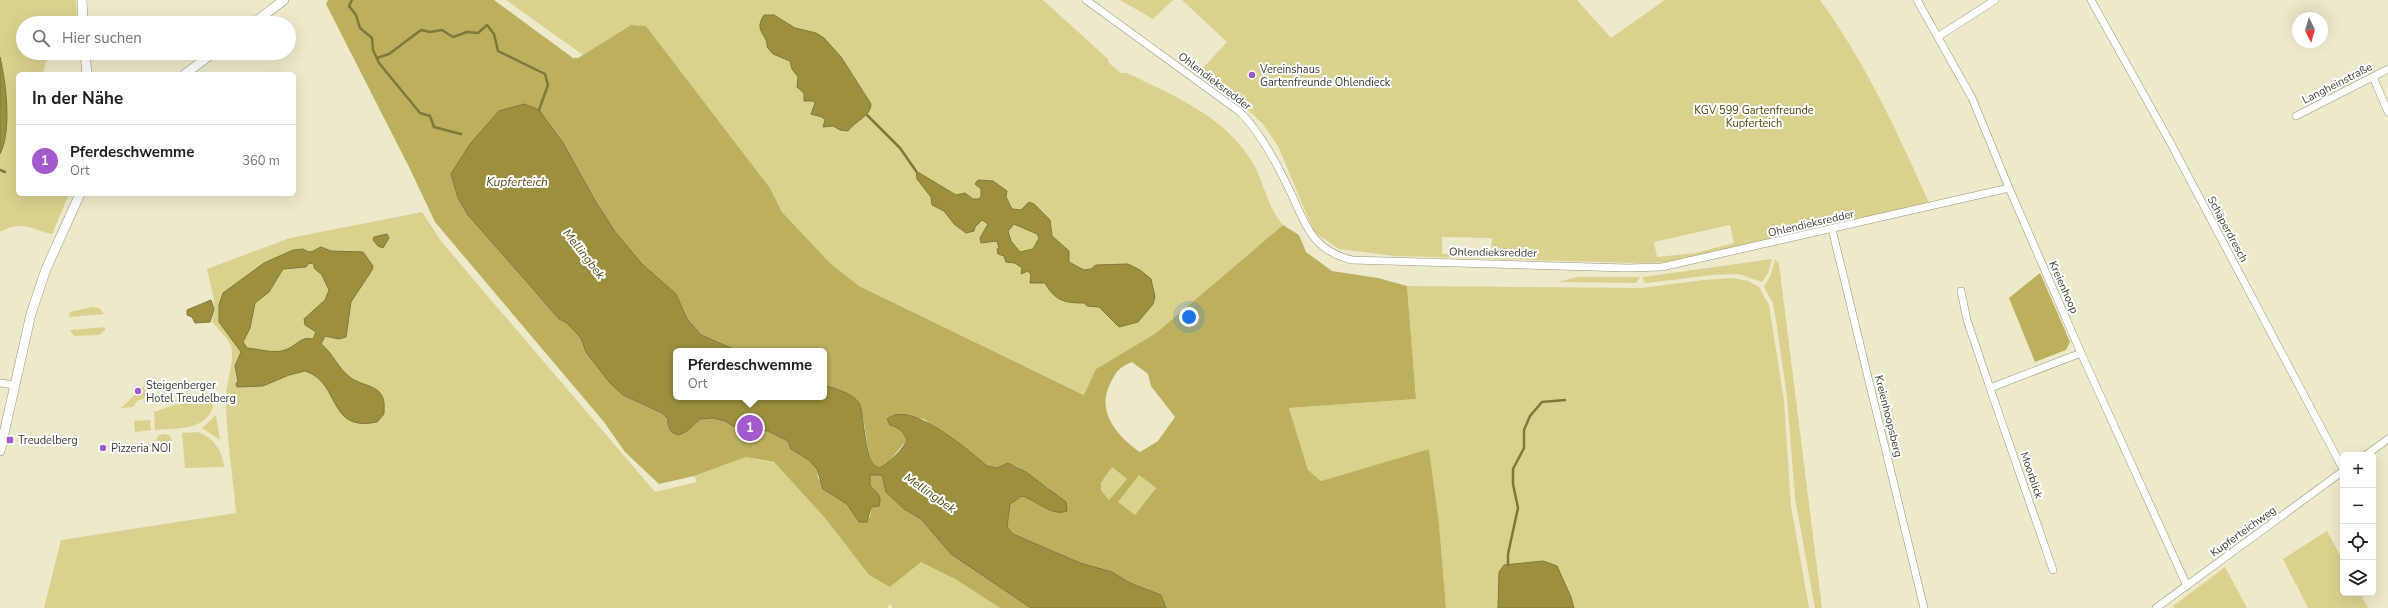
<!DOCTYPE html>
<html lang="de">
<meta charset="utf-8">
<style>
body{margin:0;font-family:"Nunito Sans",sans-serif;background:#f6f6f6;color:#202124}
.controls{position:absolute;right:12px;bottom:12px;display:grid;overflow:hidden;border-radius:6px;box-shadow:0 4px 16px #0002}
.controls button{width:36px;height:36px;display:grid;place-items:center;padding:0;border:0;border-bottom:1px solid #e0e0e0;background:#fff;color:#202124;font:20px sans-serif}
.compass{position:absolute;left:2292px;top:12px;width:36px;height:36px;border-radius:50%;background:#fff;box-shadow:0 4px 16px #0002;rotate:175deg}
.you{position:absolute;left:1189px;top:317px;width:14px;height:14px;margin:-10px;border:3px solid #fff;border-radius:50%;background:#1a73e8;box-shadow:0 0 0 6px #1a73e833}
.badge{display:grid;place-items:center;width:26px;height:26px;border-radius:50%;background:#a159cc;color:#fff;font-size:13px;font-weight:700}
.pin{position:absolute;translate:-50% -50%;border:2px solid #fff;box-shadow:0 1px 4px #0006}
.popup{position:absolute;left:673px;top:348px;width:154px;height:52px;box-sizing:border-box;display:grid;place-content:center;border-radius:6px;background:#fff;filter:drop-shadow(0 1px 3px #0005);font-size:13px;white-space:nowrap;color:#757577}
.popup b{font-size:15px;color:#202124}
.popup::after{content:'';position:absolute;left:50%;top:100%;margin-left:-8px;border:8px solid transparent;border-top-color:#fff}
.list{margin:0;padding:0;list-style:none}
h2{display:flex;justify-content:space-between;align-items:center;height:52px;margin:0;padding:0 16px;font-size:17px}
h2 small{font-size:13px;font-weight:400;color:#757577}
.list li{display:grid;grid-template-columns:26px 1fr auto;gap:12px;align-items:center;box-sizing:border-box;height:72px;padding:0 16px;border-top:1px solid #e0e0e0}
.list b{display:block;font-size:15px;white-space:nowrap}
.list p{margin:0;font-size:13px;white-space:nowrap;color:#757577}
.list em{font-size:13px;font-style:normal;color:#757577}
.icon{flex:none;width:22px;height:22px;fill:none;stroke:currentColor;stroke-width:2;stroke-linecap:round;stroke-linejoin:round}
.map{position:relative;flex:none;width:2388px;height:608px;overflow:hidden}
.search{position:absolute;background:#fff;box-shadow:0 4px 16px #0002;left:16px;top:16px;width:280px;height:44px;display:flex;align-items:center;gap:10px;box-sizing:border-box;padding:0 14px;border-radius:22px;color:#757577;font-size:15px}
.panel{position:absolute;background:#fff;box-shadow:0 4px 16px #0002;left:16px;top:72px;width:280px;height:124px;border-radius:6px}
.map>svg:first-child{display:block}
.green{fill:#dbd18e;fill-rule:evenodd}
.forest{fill:#bcb05f;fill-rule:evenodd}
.water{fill:#9c903f;stroke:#80773b;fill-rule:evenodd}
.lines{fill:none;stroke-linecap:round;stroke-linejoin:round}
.stream{stroke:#80773b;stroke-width:2.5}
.street-casing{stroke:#979478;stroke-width:8}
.secondary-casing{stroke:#979478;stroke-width:10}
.street{stroke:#fff;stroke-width:7}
.secondary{stroke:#fff;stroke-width:9}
.poi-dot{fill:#a159cc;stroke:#fff;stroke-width:1.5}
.labels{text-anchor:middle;stroke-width:4;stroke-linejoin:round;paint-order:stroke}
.poi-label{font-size:11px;fill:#3e3d31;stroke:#fff;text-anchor:start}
.street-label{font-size:11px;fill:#3e3d31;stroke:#fff}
.park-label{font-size:11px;fill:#564d0e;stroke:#fff}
.water-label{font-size:12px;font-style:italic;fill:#5b5215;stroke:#fff}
</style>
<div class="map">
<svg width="2388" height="608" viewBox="0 0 2388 608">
<rect width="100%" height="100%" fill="#ede9cb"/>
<g class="green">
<path d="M0 0H76L77 22 23 23V53H48L43 74H18V194H69L52 234C30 229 22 220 0 232Z"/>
<path d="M506 0H1043L1108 59 1109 63 1121 73H1127C1172 95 1223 115 1251 160 1264 181 1267 207 1283 225L1156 333 1096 369 1085 395 859 286 830 263 782 212 770 188 646 26 631 25 583 55Z"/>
<polygon points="1120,0 1173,0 1153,19"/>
<path d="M1182 0H1577L1611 38 1665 0H1820C1865 62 1898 133 1929 203L1676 262 1635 263 1395 256 1339 249 1314 232 1278 146 1263 124 1203 68 1227 42ZM1730 225 1734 243 1695 253 1657 257 1654 242ZM1442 237 1492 238 1491 254H1442Z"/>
<path d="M422 212 441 241 468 273 655 492 697 482 694 476 746 457 775 463 825 518 869 575 920 561 955 579 1000 608H892L890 604 887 608H44L61 540 236 513C233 475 226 435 226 397 226 383 235 360 231 346 228 338 218 329 212 322L214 300 207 269 290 238Z"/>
<polygon points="1772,259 1768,273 1762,282 1738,274 1713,275 1646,283 1643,280 1643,277"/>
<polygon points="1775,259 1779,264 1822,608 1815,608 1795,498 1787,397 1777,327 1773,303 1764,287 1771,274"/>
<polygon points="1577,277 1640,277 1636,283 1558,282"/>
<polygon points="1733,278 1748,281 1759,287 1769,305 1784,401 1791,506 1809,608 1446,608 1439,523 1429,449 1321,481 1308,470 1289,408 1416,399 1407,286 1641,288 1704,280"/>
<polygon points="92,307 99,308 104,314 69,317 70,312"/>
<polygon points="105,327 105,330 99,335 74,336 70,330"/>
<polygon points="147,383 148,398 138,400 133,407 121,408"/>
<path d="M210 393 213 407C205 431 177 428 155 430L154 412Z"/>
<polygon points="216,415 220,440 202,428"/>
<polygon points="150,420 151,430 135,432 134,421"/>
<path d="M198 432C214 438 222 450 224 467L185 468 182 433Z"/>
<circle cx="164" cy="442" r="8"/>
<polygon points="1112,467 1127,479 1109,500 1101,490 1101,484"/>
<polygon points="1139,475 1156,488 1135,515 1117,502"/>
<polygon points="2327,531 2343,561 2343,593 2360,593 2368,608 2308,608 2283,559"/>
<polygon points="2225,567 2247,608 2175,608 2173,606"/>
</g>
<g class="forest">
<path d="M328 0H494L573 58H578L631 25 646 26 770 188 782 212 830 263 859 286 1084 395 1096 369 1156 333 1283 225 1299 235 1306 252 1332 271 1378 278 1407 286 1416 399 1289 408 1308 470 1321 481 1429 449 1439 523 1446 608H1166L1161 595 1130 583 1112 572 1080 563 1013 534 1007 527 1010 504 1022 496 1031 498 1052 511 1050 489 1018 467 1008 463 997 468 987 466 924 419 892 415 887 419 890 425C898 427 904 432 907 440L884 467H875C861 444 871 407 847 394 840 390 832 388 824 385V351H738L701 335 687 319 676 294 642 264 616 233 597 204 563 143 499 111 470 144 455 189 458 198 468 215 532 289 559 319 567 323 581 338 586 352 623 395 662 413 668 419V428L687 431 700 419 713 418 725 421 733 426 768 431 788 441 791 449 809 460 817 469 818 478 831 494 840 498 847 504 859 522 870 517 871 507 879 495 870 485V475H882L886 492 904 509 921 519 951 554 1031 608H1000L955 579 921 562 890 587 869 575 825 518 774 462 746 457 694 476 659 484 625 452 604 422 435 222 410 169 326 4ZM1132 362 1148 374 1151 386 1175 417 1158 441 1140 452C1117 436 1095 411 1111 382 1118 369 1119 368 1132 362ZM1112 467 1127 479 1109 500 1101 490V483ZM1139 475 1156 488 1135 515 1118 502Z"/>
<polygon points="2040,273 2070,342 2066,350 2035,362 2009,298"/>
</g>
<g class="water">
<path d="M764 15H774L795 28 816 33 824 38 841 57 871 104C871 116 855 121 848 131L840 130 833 126 823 127 825 120 822 117 811 114 815 103 813 101H804V93L797 87 798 77 792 69 790 61 773 54 767 47C768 34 753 32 764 15Z"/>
<path d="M0 57C6 82 12 131 0 154Z"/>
<path d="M524 104 539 110 563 143 597 204 616 233 642 264 676 294 687 319 701 335 738 351H676V397H824V385C835 389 853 393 859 403 865 412 864 486 887 463 894 457 903 449 907 440 904 432 898 427 890 425L887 419C910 399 968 450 987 466L997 468 1008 463 1026 472 1066 502 1067 511C1052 517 1036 500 1022 496L1010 504 1007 527 1013 534 1080 563 1112 572 1130 583 1161 595 1166 608H1031L951 554 921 519 904 509 886 492 882 475H870V485C876 493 883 495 879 506L871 507 867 522H859L847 504 823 489 817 469 809 460 791 449 788 441 768 431 733 426 725 421 713 418 700 419 687 431 679 435C669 432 668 429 668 419L662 413 623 395 610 383 586 352 581 338 567 323 559 319 468 215 458 198 451 174 470 144 499 111Z"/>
<path d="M916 171 956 195 965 193 973 199H979L981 196V189L975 184 978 180 993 181 1007 191 1006 197 1012 209 1021 210 1029 202 1034 204 1050 220 1052 236 1069 251V262L1084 270 1091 269 1096 265 1128 264 1140 270 1151 279 1155 297 1153 304 1138 322 1119 327 1099 307 1087 306 1084 303C1065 303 1055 301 1045 283H1030L1031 275 1028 271 1021 274 1022 268 1015 263 1006 262 1004 256 998 254 997 249 999 248 997 241 981 243 980 238 988 224 982 220 975 227 974 231 966 233 954 224 944 211 932 205 931 197 917 179ZM1014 224 1037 234 1039 238 1033 249 1020 252 1011 241 1008 231Z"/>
<polygon points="387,234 389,238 383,248 378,246 373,240 374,237"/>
<path d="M321 247 331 251 363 252 373 266 372 270 351 302 346 337 339 339 325 336 321 344C333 353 338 369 351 378 360 385 377 385 382 396 385 402 384 408 384 414L377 422C327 433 341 382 305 371L289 375 263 386 237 387 236 384 238 381 235 366 241 352 219 322V305L223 293 264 263 293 250 303 249C312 255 313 250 321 247ZM309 263 314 264V268L322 275 329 290 325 300 304 319 305 325 316 332 313 339C300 336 297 346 285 350 274 354 259 349 247 348L243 342 250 328 255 303 269 292 283 269 306 267Z"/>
<polygon points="211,300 214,309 210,322 195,323 192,317 187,315 187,310"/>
<polygon points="1543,561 1557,566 1571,597 1574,608 1498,608 1499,572 1504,565"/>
</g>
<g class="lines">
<g class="stream">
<polyline points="352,0 349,6 356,15 360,28 372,38 373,50 379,63 420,113 430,116 434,127 461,134"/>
<polyline points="377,58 389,54 421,30 430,32 442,30 453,37 467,32 478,33 487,25 494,34 498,51 545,74 548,85 539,110"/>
<polyline points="867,115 900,148 916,171"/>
<polyline points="0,170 5,172"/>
<polyline points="1508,565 1508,554 1518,508 1513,484 1513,469 1524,448 1524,430 1530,416 1542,402 1565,400"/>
</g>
<defs>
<g id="street">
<path d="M1086 0 1240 112C1260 132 1275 160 1287 185 1305 220 1308 249 1352 260L1627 268 1662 267 2009 188"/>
<polyline points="1917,0 1972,98 2009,188 2081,353 2187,586"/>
<polyline points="2091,0 2169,140 2343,469"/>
<polyline points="1939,36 1995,0"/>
<polyline points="2373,77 2388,112"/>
<polyline points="2296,116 2388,69"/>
<polyline points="1832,229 1924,608"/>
<polyline points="1961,291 1967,320 1990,388"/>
<polyline points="0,383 15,385"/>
<polyline points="2366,455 2388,439"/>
<polyline points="2053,570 1990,388 2081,353"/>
<polyline points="2156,608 2343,471"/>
</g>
<g id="secondary">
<polyline points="82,0 83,23"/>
<polyline points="254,23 284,0"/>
<polyline points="85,53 87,74"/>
<polyline points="185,74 213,53"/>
<polyline points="0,451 31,314 46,269 80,194"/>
</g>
</defs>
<use href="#street" class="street-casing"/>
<use href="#secondary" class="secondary-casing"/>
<use href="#street" class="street"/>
<use href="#secondary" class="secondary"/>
</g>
<g class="poi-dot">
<circle cx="1252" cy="75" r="4"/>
<circle cx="138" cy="391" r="4"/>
<rect x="6" y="436" width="8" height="8" rx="2"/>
<circle cx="103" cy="448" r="4"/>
</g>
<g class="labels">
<g class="poi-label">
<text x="1260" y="73">Vereinshaus<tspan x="1260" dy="13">Gartenfreunde Ohlendieck</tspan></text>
<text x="146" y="389">Steigenberger<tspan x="146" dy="13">Hotel Treudelberg</tspan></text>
<text x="18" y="444">Treudelberg</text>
<text x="111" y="452">Pizzeria NOI</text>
</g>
<g class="street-label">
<text transform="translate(1215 81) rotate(37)" y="4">Ohlendieksredder</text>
<text transform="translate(2337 83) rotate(-27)" y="4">Langheinstraße</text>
<text transform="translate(1811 223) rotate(-13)" y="4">Ohlendieksredder</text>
<text transform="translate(2228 229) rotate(62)" y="4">Schäperdresch</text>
<text transform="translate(1493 252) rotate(1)" y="4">Ohlendieksredder</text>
<text transform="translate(2064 287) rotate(66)" y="4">Kreienhoop</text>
<text transform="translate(1889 416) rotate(76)" y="4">Kreienhoopsberg</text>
<text transform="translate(2032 475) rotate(71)" y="4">Moorblick</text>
<text transform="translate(2243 531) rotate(-36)" y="4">Kupferteichweg</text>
</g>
<g class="park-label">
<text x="1754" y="114">KGV 599 Gartenfreunde<tspan x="1754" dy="13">Kupferteich</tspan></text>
</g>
<g class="water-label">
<text x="517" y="186">Kupferteich</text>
<text transform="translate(584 254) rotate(52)" y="4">Mellingbek</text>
<text transform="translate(930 493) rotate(35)" y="4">Mellingbek</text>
</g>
</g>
</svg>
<div class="controls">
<button>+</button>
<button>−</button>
<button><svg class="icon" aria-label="locate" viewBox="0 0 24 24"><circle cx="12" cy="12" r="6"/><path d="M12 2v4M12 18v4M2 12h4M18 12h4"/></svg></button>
<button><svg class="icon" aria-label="layers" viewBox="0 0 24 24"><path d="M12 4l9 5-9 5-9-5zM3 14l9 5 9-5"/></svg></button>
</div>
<svg class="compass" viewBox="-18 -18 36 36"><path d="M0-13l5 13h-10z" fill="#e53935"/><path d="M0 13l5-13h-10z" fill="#757577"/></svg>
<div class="you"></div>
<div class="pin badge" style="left:750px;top:428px">1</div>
<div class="popup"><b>Pferdeschwemme</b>Ort</div>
<div class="search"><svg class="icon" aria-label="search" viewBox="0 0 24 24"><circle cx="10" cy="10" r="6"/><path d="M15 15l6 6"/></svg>Hier suchen</div>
<section class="panel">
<h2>In der Nähe<small></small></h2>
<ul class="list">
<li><span class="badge">1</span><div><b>Pferdeschwemme</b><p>Ort</p></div><em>360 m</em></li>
</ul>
</section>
</div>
